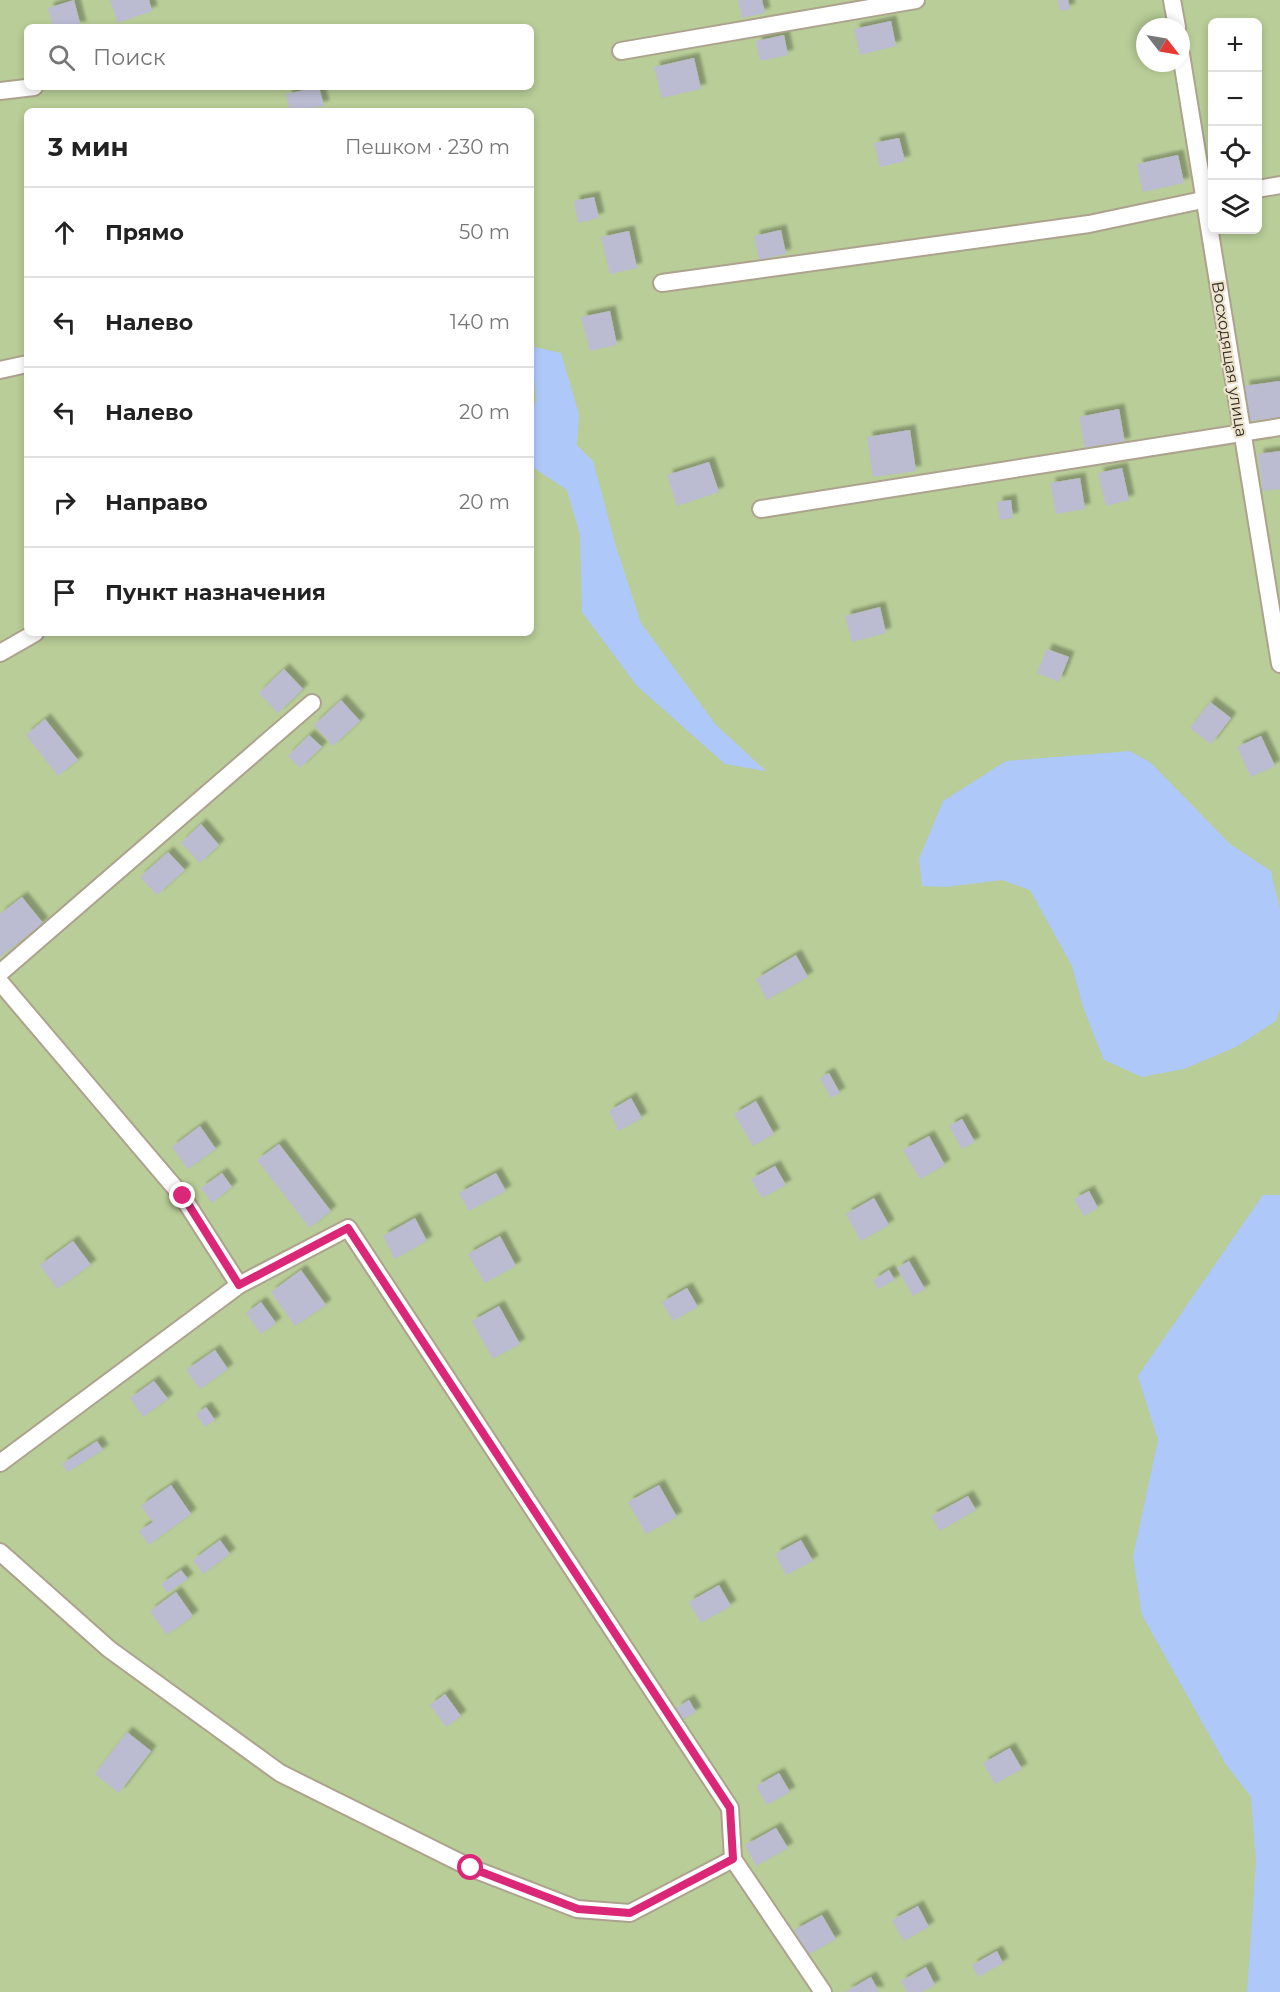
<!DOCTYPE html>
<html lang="ru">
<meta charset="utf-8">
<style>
body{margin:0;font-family:Montserrat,sans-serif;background:#f6f6f6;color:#222}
.controls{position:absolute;right:18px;top:18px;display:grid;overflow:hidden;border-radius:9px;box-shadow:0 3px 9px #0003}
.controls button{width:54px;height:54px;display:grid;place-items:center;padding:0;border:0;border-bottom:2px solid #e0e0e0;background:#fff;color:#222;font:30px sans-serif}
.compass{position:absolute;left:1136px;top:18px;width:54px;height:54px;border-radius:50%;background:#fff;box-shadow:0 3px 9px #0003;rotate:121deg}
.stop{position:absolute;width:18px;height:18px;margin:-14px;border:4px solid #db2777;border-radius:50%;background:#fff}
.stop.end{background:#db2777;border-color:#fff;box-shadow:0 2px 6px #0008}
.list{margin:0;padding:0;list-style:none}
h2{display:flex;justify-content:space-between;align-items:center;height:78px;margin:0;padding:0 24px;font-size:26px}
h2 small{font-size:20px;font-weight:400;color:#767676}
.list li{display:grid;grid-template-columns:39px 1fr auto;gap:18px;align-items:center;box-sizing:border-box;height:90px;padding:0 24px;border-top:2px solid #e0e0e0}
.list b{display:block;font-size:22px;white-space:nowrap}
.list em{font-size:20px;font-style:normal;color:#767676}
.icon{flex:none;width:33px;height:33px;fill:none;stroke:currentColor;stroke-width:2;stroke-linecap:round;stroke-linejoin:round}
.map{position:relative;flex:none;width:1280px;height:1992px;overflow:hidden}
.search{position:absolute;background:#fff;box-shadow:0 3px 9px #0003;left:24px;top:24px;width:510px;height:66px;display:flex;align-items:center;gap:15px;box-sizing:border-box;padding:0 21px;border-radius:9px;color:#767676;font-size:22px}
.panel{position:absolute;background:#fff;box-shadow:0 3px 9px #0003;left:24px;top:108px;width:510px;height:528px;border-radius:9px}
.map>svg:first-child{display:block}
.green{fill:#b8cd97;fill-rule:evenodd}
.water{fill:#aec8fa}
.building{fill:#bbbbd2;filter:url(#shadow)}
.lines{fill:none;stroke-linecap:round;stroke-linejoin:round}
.lane-casing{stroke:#ada28d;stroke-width:20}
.lane{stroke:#fff;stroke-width:16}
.route{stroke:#db2777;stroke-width:8}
.labels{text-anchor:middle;stroke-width:4.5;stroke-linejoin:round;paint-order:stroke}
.street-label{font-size:16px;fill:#312c24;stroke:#ede2cc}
</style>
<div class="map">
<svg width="1280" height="1992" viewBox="0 0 1280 1992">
<defs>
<filter id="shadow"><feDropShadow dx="5.5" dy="-5.5" stdDeviation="1.5" flood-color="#0004"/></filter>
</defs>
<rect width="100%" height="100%" fill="#ede2cc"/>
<path class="green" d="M0 0H1280V1992H0ZM1212 22H1258V230H1212ZM27 27H531V87H27ZM1145 27H1181V63H1145ZM27 111H531V633H27Z"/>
<g class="water">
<polygon points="531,346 561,353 579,414 577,445 593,461 615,543 641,623 716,725 766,771 725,764 637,686 582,612 580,535 567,490 531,466 531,411 536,400"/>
<polygon points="1130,751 1151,763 1230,844 1271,871 1280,909 1280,1009 1276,1021 1236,1047 1184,1069 1142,1077 1104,1060 1083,1007 1072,966 1030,890 1002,880 946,887 922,886 919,859 943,801 1006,761"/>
<polygon points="1263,1195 1280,1195 1280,1992 1247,1992 1256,1862 1251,1797 1225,1763 1142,1615 1133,1557 1158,1440 1138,1376"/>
</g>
<g class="building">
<polygon points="74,0 81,27 53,27 48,8"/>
<polygon points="110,0 149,0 152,11 118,23"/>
<polygon points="738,0 762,0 765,13 742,18"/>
<polygon points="1058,0 1068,0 1070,9 1060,11"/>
<polygon points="891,21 896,46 860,55 854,29"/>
<polygon points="784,35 788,55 760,61 756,41"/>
<polygon points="694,58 701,89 662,98 654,67"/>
<polygon points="319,87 324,106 290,111 286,94"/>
<polygon points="899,138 905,161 880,167 874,143"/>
<polygon points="1178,155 1184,183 1143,192 1137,164"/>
<polygon points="594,197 599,218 578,223 574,201"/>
<polygon points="781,230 786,254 759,260 754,236"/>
<polygon points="629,231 637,268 610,274 601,237"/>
<polygon points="610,311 617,345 590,351 581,317"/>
<polygon points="1280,381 1280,417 1249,421 1244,386"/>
<polygon points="1119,409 1125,443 1085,450 1079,417"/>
<polygon points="910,430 916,471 873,477 867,437"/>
<polygon points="1280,451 1280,489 1263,491 1258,454"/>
<polygon points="709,462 719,492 677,506 667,475"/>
<polygon points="1122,468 1129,500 1106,506 1098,473"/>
<polygon points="1080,478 1085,509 1056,514 1050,483"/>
<polygon points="1011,500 1013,518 1000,520 997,502"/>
<polygon points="880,607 886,633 852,642 845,616"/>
<polygon points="1047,649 1069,657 1059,682 1037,673"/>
<polygon points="284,669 303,689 278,713 259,693"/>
<polygon points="341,700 360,721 333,746 314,725"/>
<polygon points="1210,702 1231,718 1211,744 1190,728"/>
<polygon points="45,719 78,760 58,776 26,735"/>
<polygon points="309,735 322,747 300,768 288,756"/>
<polygon points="1261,736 1275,766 1251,777 1237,747"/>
<polygon points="201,824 219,845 200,863 181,843"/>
<polygon points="168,852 185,870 157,895 140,877"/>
<polygon points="22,897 43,923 0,957 0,914"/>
<polygon points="796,955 808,977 767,1000 756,979"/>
<polygon points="829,1073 840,1093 831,1098 820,1078"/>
<polygon points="631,1098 642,1118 619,1131 609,1111"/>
<polygon points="756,1101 774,1134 753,1146 734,1114"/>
<polygon points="962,1119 975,1142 962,1149 949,1126"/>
<polygon points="200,1126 216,1149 188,1169 172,1147"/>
<polygon points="929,1136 945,1165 920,1179 903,1150"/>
<polygon points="279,1144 331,1211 310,1228 257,1160"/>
<polygon points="775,1166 786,1185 762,1198 751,1179"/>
<polygon points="222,1173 232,1187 212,1203 201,1188"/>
<polygon points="496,1173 506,1191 469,1211 459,1193"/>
<polygon points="1089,1191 1098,1208 1084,1216 1074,1199"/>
<polygon points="874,1198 889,1225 861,1241 846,1214"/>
<polygon points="415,1218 427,1241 395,1259 383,1236"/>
<polygon points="500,1236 516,1266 485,1283 468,1254"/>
<polygon points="73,1241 91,1265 57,1289 40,1265"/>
<polygon points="909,1261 925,1289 913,1296 897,1268"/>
<polygon points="301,1270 326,1305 295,1326 271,1292"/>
<polygon points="889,1270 895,1280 878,1289 873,1280"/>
<polygon points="687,1288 698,1307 673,1321 662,1302"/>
<polygon points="261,1302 276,1323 261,1334 246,1313"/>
<polygon points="499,1306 520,1344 493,1359 472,1321"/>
<polygon points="215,1350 228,1369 200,1389 186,1370"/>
<polygon points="154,1381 168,1399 143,1417 130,1398"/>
<polygon points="206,1407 215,1420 205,1427 196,1414"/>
<polygon points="97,1441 103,1450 68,1472 62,1464"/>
<polygon points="171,1485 191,1514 149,1545 139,1531 153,1522 141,1506"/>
<polygon points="659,1485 677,1517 646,1534 628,1502"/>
<polygon points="968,1496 976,1510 940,1531 931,1516"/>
<polygon points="220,1540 230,1554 203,1574 193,1560"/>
<polygon points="801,1540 813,1561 786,1575 775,1554"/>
<polygon points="181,1570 188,1579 168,1593 161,1584"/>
<polygon points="719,1585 731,1606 701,1623 689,1602"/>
<polygon points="176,1592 193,1616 167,1635 150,1611"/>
<polygon points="445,1694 461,1716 446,1727 430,1705"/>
<polygon points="689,1700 696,1712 682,1720 676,1708"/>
<polygon points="127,1732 151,1751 119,1793 95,1774"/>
<polygon points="1010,1748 1022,1769 995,1784 983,1763"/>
<polygon points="779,1773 790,1792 767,1805 756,1786"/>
<polygon points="776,1828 788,1848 756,1866 745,1845"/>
<polygon points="918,1906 929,1927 904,1941 892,1920"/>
<polygon points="822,1915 836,1939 808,1955 794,1930"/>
<polygon points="997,1951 1003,1963 978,1977 972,1965"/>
<polygon points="926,1967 935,1985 922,1992 907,1992 901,1981"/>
<polygon points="871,1977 879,1992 845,1992"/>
</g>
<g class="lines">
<defs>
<g id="lane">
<polyline points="1172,0 1177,27"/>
<polyline points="621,51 916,0"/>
<polyline points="1181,54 1280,664"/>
<polyline points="0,91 34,87"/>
<polyline points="1258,189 1280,185"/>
<polyline points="662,283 1089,224 1212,198"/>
<polyline points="0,370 27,364"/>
<polyline points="761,509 1280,427"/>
<polyline points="0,653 35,633"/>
<polyline points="0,973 312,703"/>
<polyline points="0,982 182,1196 239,1285"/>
<polyline points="0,1463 239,1285 348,1228 730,1808 733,1859 823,1992"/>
<polyline points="0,1552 109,1649 280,1773 471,1868 577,1909 630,1913 733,1859"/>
</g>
</defs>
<use href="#lane" class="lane-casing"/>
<use href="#lane" class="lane"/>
</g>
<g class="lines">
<polyline class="route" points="183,1196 239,1285 348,1228 730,1808 733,1859 630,1913 578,1909 471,1868"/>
</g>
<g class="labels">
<g class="street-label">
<text transform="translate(1230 359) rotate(81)" y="6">Восходящая улица</text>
</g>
</g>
</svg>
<div class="controls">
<button>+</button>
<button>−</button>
<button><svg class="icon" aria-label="locate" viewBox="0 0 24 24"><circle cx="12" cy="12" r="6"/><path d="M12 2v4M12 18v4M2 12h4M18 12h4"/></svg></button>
<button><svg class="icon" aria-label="layers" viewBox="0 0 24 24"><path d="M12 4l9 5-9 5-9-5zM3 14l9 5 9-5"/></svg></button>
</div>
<svg class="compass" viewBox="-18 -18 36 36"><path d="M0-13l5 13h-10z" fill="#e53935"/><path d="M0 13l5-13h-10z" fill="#767676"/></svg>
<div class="stop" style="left:471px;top:1868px"></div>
<div class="stop end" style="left:183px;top:1196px"></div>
<div class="search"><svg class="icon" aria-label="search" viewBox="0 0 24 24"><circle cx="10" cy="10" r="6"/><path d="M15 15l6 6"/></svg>Поиск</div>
<section class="panel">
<h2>3 мин<small>Пешком · 230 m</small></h2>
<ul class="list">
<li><svg class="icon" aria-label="ahead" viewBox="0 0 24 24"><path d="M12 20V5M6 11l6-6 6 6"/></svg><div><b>Прямо</b></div><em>50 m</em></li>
<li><svg class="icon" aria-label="left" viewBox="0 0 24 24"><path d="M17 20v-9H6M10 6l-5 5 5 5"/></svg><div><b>Налево</b></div><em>140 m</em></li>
<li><svg class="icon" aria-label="left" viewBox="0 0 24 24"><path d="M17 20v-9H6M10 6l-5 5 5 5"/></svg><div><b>Налево</b></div><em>20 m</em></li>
<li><svg class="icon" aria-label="right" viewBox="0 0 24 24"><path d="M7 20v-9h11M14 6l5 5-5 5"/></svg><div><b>Направо</b></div><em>20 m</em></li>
<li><svg class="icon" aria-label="arrive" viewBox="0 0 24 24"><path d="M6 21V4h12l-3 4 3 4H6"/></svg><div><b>Пункт назначения</b></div></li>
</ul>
</section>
</div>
